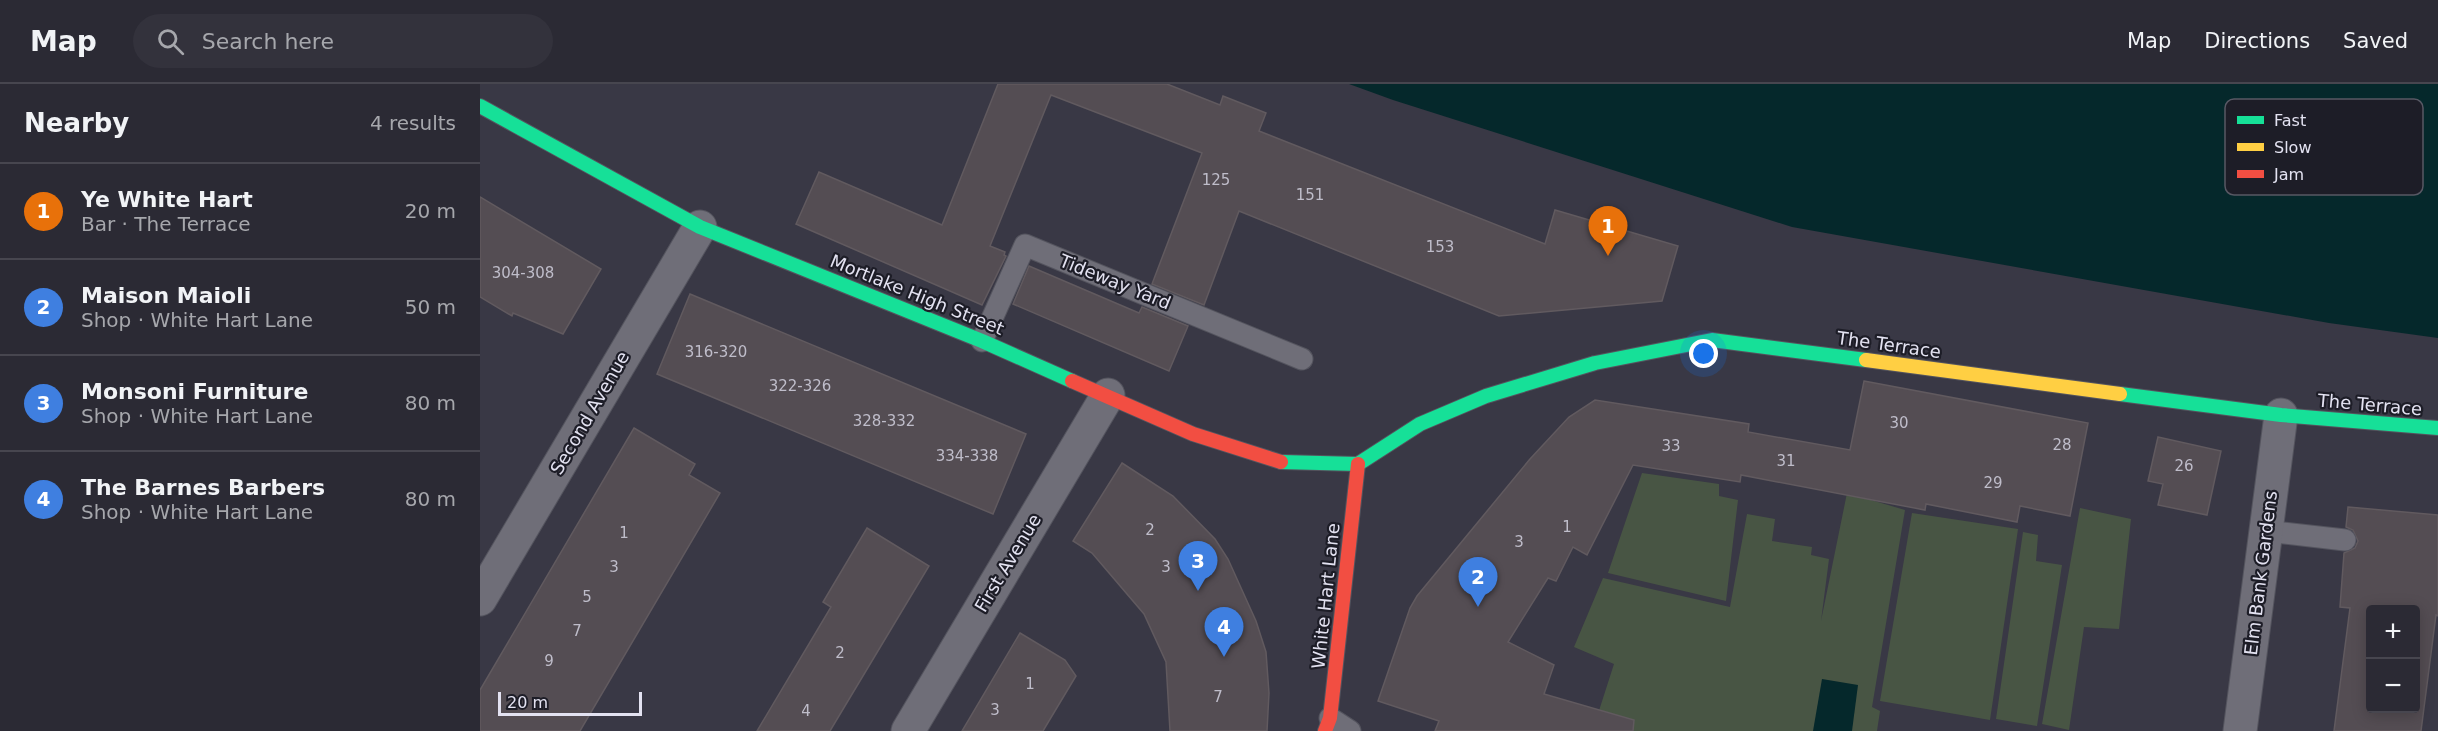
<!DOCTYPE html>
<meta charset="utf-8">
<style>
body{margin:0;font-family:"DejaVu Sans",sans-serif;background:#33323c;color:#f1f3f6}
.controls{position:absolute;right:18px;bottom:18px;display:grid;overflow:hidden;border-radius:6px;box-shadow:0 3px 15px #0003}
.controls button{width:54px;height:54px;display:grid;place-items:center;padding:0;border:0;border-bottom:2px solid #47464f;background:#2b2a34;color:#f1f3f6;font:30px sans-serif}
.scale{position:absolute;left:18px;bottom:15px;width:144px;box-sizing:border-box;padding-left:6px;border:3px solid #e3e2f1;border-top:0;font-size:16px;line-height:21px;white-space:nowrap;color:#e3e2f1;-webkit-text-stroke:4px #1d1d27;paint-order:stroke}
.you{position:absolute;left:1224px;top:270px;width:21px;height:21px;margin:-15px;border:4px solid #fff;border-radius:50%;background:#1a73e8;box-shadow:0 0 0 9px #1a73e833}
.badge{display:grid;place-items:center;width:39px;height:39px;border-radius:50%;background:#8bbbb9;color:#fff;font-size:20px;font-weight:700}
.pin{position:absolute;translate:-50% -50px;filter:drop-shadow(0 2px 3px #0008)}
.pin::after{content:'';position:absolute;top:32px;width:21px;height:18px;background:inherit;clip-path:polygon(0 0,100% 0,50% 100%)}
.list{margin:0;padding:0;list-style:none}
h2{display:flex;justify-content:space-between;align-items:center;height:78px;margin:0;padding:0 24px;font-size:26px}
h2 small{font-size:20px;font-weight:400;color:#a6a7ac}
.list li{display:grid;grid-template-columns:39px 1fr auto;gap:18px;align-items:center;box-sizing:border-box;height:96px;padding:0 24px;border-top:2px solid #47464f}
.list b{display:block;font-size:22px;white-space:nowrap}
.list p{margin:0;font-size:20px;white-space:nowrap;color:#a6a7ac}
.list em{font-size:20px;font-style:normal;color:#a6a7ac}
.icon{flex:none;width:33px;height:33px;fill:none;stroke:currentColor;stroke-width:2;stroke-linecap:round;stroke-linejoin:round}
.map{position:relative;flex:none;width:1958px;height:647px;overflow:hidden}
header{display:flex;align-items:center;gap:36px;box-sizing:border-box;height:84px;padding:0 30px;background:#2b2a34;border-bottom:2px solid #47464f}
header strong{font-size:28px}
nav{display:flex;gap:33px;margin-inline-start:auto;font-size:21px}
.search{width:420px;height:54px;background:#33323c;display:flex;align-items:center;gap:15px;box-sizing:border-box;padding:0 21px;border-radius:33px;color:#a6a7ac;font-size:22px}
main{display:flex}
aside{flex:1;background:#2b2a34}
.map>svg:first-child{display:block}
.green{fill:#485544}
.water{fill:#05282b}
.building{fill:#544d53;stroke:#615a5f;stroke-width:1.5;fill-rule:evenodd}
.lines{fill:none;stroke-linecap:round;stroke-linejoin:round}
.lane-casing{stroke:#54545e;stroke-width:23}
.street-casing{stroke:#54545e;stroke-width:35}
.fast-casing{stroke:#54545e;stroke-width:16}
.slow-casing{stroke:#54545e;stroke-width:16}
.jam-casing{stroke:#54545e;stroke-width:16}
.lane{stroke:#6f6e78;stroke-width:21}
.street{stroke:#6f6e78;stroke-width:33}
.fast{stroke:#16e098;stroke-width:14}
.slow{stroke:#ffcf43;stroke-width:14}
.jam{stroke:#f24e42;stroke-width:14}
.labels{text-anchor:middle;stroke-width:4.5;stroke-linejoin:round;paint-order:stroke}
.number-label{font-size:15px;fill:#bfbdca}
.street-label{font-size:18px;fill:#e3e2f1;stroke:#1d1d27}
.key{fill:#1d1d27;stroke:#585864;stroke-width:1.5}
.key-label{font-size:16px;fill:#e3e2f1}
</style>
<header>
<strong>Map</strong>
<div class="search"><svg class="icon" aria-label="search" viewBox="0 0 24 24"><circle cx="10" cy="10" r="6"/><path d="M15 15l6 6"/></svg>Search here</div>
<nav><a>Map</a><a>Directions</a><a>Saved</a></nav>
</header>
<main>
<aside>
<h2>Nearby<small>4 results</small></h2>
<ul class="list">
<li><span class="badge" style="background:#e8710a">1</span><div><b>Ye White Hart</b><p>Bar · The Terrace</p></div><em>20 m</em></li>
<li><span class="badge" style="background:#3f7fe0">2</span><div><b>Maison Maioli</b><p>Shop · White Hart Lane</p></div><em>50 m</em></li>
<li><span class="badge" style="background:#3f7fe0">3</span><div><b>Monsoni Furniture</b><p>Shop · White Hart Lane</p></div><em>80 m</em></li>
<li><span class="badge" style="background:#3f7fe0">4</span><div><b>The Barnes Barbers</b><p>Shop · White Hart Lane</p></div><em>80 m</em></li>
</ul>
</aside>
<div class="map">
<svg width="1958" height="647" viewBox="0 0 1958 647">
<rect width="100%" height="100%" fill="#393845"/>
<g class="green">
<polygon points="1162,389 1239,400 1239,412 1258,416 1246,517 1128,489"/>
<polygon points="1367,409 1425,426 1392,623 1400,627 1397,647 1147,647 1116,636 1134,580 1094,563 1123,494 1250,523 1267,430 1295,435 1292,457 1332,463 1331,471 1349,475 1341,537"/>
<polygon points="1600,424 1651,435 1639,545 1604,543 1589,646 1562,640"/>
<polygon points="1432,429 1538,445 1510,636 1400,617"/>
<polygon points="1543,448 1558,451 1556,477 1582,481 1557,642 1516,635"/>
</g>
<g class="water">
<polygon points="869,0 1958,0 1958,254 1849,239 1312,143 913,16"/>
<polygon points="1342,595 1378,601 1372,647 1333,647"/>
</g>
<g class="building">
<polygon points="518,0 687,0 740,21 743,12 786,29 779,47 1065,160 1075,126 1198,162 1182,217 1019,232 759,127 724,221 672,200 722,69 571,11 510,162 525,168 524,171 526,172 502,221 316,140 339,88 462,141"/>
<polygon points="0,113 121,185 83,250 33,229 32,232 0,213"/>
<polygon points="549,182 659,229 662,223 708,242 689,287 533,220"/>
<polygon points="210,210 546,350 513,430 177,290"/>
<polygon points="1384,297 1608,339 1590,432 1540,422 1537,438 1446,420 1445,426 1261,391 1260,398 1153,381 1107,471 1093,463 1076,497 1068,494 1028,558 1074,581 1064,610 1154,636 1153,647 955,647 959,637 898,617 930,524 937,512 1050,375 1089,333 1115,316 1269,340 1268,348 1370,366"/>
<polygon points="154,344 215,380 209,391 240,409 100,647 0,647 0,606"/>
<polygon points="1678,353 1741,367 1727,431 1678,421 1683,400 1668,397"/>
<polygon points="642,379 693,412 735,455 748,475 776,537 786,568 789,609 787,647 690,647 686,578 664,530 612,469 593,457"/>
<path d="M1868 423 1958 431V532L1956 531 1941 647H1854L1870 524 1860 523 1864 469 1875 464 1878 457 1873 446 1866 443ZM1890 525H1935V624H1890Z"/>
<polygon points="387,444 449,482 350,647 277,647 351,523 343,518"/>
<polygon points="540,549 585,576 596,592 563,647 482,647"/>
</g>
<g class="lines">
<defs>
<g id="lane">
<polyline points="502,257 545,161 822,275"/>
<polyline points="1786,447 1865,456"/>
<polyline points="850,634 870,647"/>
</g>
<g id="street">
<polyline points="0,515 220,143"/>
<polyline points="428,647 628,311"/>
<polyline points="1760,647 1801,331"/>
</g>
<g id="fast">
<polyline points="0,22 220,143 502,257 592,297"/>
<polyline points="1640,310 1801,331 1958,344"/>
<polyline points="801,378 878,380 940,340 1006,312 1115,279 1232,256 1386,276"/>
</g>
<polyline id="slow" points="1386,276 1640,310"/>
<g id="jam">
<polyline points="592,297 713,350 801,378"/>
<polyline points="845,647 850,634 878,380"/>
</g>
</defs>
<use href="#lane" class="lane-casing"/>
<use href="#street" class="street-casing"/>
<use href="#fast" class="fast-casing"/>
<use href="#slow" class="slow-casing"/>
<use href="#jam" class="jam-casing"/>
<use href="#lane" class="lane"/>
<use href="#street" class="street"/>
<use href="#fast" class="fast"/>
<use href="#slow" class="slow"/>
<use href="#jam" class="jam"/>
</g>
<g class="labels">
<g class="number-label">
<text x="736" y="101">125</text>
<text x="830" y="116">151</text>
<text x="960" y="168">153</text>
<text x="43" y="194">304-308</text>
<text x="236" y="273">316-320</text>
<text x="320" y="307">322-326</text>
<text x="404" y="342">328-332</text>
<text x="1419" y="344">30</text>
<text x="1582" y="366">28</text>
<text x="1191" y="367">33</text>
<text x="487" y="377">334-338</text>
<text x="1306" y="382">31</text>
<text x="1704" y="387">26</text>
<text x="1513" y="404">29</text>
<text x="1087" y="448">1</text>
<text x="670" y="451">2</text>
<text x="144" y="454">1</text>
<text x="1039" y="463">3</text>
<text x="134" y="488">3</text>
<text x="686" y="488">3</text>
<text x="107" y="518">5</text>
<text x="97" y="552">7</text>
<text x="360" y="574">2</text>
<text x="69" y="582">9</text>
<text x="550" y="605">1</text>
<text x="738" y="618">7</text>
<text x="515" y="631">3</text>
<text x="326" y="632">4</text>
</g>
<g class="street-label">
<text transform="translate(635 198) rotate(22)" y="6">Tideway Yard</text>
<text transform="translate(437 211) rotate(22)" y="6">Mortlake High Street</text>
<text transform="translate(1409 261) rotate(8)" y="6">The Terrace</text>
<text transform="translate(1890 321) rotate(5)" y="6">The Terrace</text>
<text transform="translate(110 329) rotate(-60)" y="6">Second Avenue</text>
<text transform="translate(528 479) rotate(-59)" y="6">First Avenue</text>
<text transform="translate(1781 489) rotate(-83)" y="6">Elm Bank Gardens</text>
<text transform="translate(846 512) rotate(-84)" y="6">White Hart Lane</text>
</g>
</g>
<rect x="1745" y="15" width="198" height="96" rx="9" class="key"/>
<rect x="1757" y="32" width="27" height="8" fill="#16e098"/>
<rect x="1757" y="59" width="27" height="8" fill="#ffcf43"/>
<rect x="1757" y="86" width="27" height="8" fill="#f24e42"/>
<g class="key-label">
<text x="1794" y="42">Fast</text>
<text x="1794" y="69">Slow</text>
<text x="1794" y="96">Jam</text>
</g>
</svg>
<div class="controls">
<button>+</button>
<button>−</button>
</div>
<div class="scale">20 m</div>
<div class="you"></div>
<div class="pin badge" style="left:1128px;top:172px;background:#e8710a">1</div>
<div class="pin badge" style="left:998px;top:523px;background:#3f7fe0">2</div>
<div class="pin badge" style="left:718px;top:507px;background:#3f7fe0">3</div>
<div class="pin badge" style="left:744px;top:573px;background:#3f7fe0">4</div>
</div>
</main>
